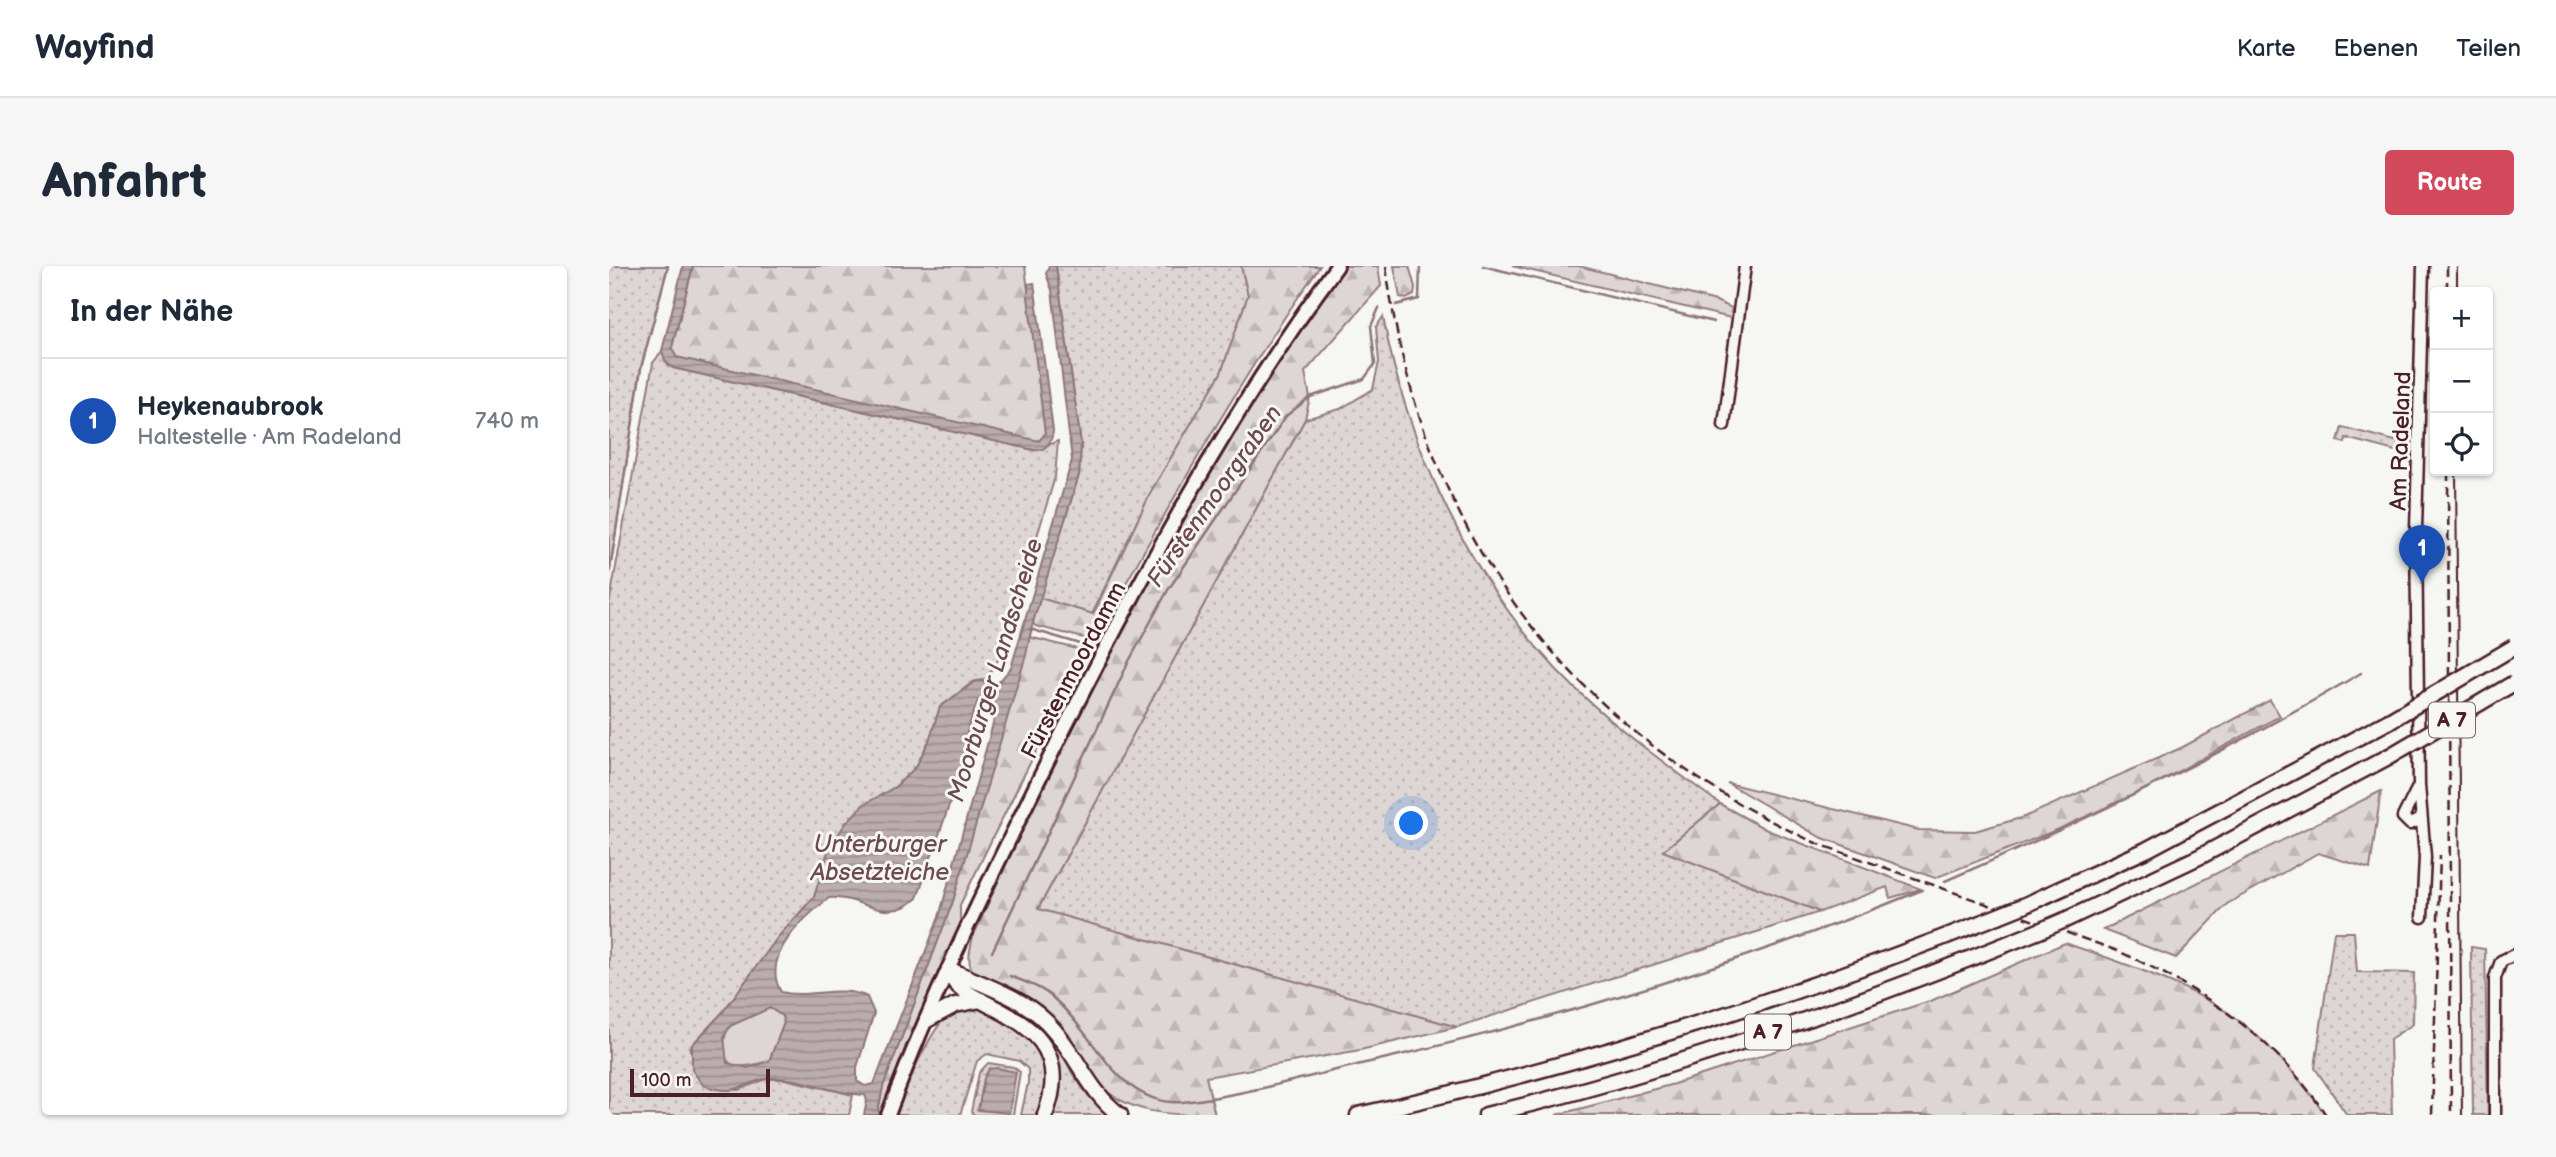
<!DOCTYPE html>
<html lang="de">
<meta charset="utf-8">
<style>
body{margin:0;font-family:"Balsamiq Sans",sans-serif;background:#f6f6f7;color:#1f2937}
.controls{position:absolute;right:21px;top:21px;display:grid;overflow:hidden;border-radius:7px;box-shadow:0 2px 5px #0004}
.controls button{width:63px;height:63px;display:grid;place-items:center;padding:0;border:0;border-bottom:2px solid #e0e1e3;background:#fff;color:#1f2937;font:35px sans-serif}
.scale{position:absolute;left:21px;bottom:18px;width:140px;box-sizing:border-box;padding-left:7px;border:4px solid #4a1f2b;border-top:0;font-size:19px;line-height:24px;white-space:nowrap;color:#4a1f2b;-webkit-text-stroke:5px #f6f6f2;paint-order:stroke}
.you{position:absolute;left:803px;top:558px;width:24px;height:24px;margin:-18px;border:5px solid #fff;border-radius:50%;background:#1a73e8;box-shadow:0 0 0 10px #1a73e833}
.badge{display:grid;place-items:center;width:46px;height:46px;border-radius:50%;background:#d1495b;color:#fff;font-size:23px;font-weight:700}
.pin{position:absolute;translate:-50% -58px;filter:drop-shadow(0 2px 4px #0008)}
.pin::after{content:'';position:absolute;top:37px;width:24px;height:21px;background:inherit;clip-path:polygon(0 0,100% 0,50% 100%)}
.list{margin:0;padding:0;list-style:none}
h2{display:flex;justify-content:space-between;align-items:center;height:91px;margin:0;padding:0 28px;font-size:30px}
h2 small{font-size:23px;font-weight:400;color:#747a83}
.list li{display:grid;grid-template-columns:46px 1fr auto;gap:21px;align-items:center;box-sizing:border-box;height:126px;padding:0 28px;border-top:2px solid #e0e1e3}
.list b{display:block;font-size:26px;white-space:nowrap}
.list p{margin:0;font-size:23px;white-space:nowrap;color:#747a83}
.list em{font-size:23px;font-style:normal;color:#747a83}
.icon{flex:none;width:38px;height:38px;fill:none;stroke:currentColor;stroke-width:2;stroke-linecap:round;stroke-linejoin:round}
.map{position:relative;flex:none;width:1905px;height:849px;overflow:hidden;border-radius:7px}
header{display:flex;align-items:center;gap:42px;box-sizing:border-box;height:98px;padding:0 35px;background:#fff;border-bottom:2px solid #e0e1e3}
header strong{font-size:33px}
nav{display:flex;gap:38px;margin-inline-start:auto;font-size:24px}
.intro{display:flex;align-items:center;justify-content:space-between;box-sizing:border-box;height:168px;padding:0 42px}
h1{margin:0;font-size:49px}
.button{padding:18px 32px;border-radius:7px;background:#d1495b;color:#fff;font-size:24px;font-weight:700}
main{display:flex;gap:42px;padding:0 42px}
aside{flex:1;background:#fff;border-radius:7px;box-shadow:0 2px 5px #0004}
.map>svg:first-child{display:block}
.grass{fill:url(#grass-dots);stroke:#947a80;stroke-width:2}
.forest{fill:url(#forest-firs);stroke:#947a80;stroke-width:2}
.park{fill:#ddd6d5;stroke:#947a80;stroke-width:2}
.water{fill:url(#water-rules);stroke:#8e747a;stroke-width:2;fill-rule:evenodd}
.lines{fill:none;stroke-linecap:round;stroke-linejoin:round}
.stream{stroke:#8e747a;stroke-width:2.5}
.minor-casing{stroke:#4a1f2b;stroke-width:15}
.major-casing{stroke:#4a1f2b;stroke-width:18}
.highway-casing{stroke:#4a1f2b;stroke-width:19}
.minor{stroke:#f6f6f2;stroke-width:10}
.major{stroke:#f6f6f2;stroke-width:12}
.highway{stroke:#f6f6f2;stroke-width:14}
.tram{stroke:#4a1f2b;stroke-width:2}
.rail{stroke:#4a1f2b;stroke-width:2.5;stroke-dasharray:10 5;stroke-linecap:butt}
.highway-bridge-casing{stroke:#4a1f2b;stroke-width:19;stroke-linecap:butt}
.highway-bridge{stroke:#f6f6f2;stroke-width:14}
.labels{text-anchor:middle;stroke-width:6;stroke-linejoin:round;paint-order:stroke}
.shield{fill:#f6f6f2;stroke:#7e6067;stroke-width:2}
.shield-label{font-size:21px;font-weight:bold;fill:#4a1f2b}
.street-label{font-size:23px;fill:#4a1f2b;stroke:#f6f6f2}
.water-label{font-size:24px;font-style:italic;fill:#6c4a52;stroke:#f6f6f2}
</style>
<header>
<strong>Wayfind</strong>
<nav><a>Karte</a><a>Ebenen</a><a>Teilen</a></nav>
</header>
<div class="intro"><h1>Anfahrt</h1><a class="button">Route</a></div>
<main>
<aside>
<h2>In der Nähe<small></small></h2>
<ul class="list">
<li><span class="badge" style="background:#1a4fb4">1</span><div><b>Heykenaubrook</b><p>Haltestelle · Am Radeland</p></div><em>740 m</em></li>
</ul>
</aside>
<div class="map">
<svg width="1905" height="849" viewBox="0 0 1905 849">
<defs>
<pattern id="grass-dots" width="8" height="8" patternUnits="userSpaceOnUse" patternTransform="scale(1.75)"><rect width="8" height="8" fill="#ddd6d5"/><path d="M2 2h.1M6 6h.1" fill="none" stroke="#bfb7b7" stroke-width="1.8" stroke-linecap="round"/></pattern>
<pattern id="forest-firs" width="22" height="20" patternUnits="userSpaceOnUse" patternTransform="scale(1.75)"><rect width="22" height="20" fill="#ddd6d5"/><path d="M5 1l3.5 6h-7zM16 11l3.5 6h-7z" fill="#bfb7b7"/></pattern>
<pattern id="water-rules" width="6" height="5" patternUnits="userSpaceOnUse" patternTransform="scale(1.75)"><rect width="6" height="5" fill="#bbadae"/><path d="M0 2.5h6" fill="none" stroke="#9a8c8e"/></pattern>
</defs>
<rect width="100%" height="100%" fill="#f6f6f2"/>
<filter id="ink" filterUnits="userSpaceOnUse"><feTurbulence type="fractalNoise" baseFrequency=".0143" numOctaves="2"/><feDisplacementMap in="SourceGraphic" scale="14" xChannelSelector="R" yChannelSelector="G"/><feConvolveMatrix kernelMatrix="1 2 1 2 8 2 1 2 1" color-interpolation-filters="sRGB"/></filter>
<g filter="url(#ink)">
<g class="grass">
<polygon points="0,0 59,0 32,102 0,310"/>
<polygon points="447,0 632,0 639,29 612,107 544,222 483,348 431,332 470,209 472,178"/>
<path d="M774 51C798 178 858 308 947 403 996 455 1054 496 1111 538L1054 585 1211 646 848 761 429 643 696 153 731 143 764 123 770 96 767 61Z"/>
<polygon points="53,85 59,99 64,102 425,184 449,175 446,211 392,389 377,413 364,416 331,441 320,475 307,501 286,521 254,540 237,557 205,631 170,671 113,747 83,779 81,784 103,822 130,824 157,813 176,813 244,829 240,849 0,849 0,339 44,97"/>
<polygon points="1733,161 1801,179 1801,189 1737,172 1736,177 1729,175"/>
<polygon points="1725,666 1745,666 1748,706 1805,707 1804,758 1781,773 1783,849 1738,849 1706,802"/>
<polygon points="1862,681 1876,683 1879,849 1864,849"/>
<polygon points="370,723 426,751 451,781 463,807 479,829 500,849 444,849 443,791 368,726"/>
<path d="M366 741 374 742C419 767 456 791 426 849H412L419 817V803L410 795 378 788 368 795 351 849H285C293 828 321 766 336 752 344 744 355 743 366 741Z"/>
<polygon points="379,797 404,801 411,806 404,849 366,849 362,846 370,807"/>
</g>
<g class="forest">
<polygon points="84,0 416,0 436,165 435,173 425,175 67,91 63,81"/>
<path d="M632 0H711C651 84 599 172 548 262 478 385 412 511 351 639V660L297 779 273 849 269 845 274 821 344 635 420 371 473 384 479 373 426 360 424 356 431 332 484 348 544 222 612 107 639 29Z"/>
<path d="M735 0H769L772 20 696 106 701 131 696 153 429 643 848 761 751 784 597 811 606 849C560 849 521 849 486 816 476 806 473 790 462 781 433 755 399 734 367 710 357 698 360 686 364 671 430 521 504 375 587 232 633 153 680 74 735 0Z"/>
<polygon points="785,0 800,0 806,21 805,29 797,33 791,31"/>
<polygon points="903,0 970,0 1107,35 1123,42 1122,52"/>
<polygon points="1661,434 1671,450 1537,523 1450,563 1326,612 1211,571 1118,517 1310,564 1366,565 1415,551 1572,482"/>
<polygon points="1772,525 1761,603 1709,587 1618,638 1567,692 1494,664"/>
<polygon points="1111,538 1158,564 1312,623 1281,632 1278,621 1211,646 1054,585"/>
<path d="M1456 677C1507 695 1578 717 1622 749 1659 775 1691 812 1717 849H947L1065 818 1324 734Z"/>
</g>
<path class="park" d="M161 742 173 750 175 757 160 795C141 800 115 809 115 781 115 774 116 765 121 760 124 757 156 743 161 742Z"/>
<g class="water">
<path d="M74 0H84L63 81 67 91 430 175 436 168 419 31V18L425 17 444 165C443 176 436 186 425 184L64 102 56 95 53 85Z"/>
<path d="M440 0H447L472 178 470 209 424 356 417 389 344 635 274 821 269 845 273 849H255L258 835 256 829C224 828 194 811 163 812 134 814 132 833 94 819L83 804V779L113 747 169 671 205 631 220 582 237 557 254 539 286 521 307 501 320 475 331 441 367 415 390 416 402 402 463 194 443 24 437 8ZM376 432 385 437 387 447 330 651 265 818 256 820 248 815V801L265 747 258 731C231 718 200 733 172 726 151 690 194 652 220 632 252 629 277 661 308 632L351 508 359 462 369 434ZM161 742 173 750 175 757 160 795 139 802 118 797 115 771 121 760Z"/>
<polygon points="388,802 407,806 400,847 369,844 375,812 380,803"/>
</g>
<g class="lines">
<g class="stream">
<polyline points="874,0 1105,56"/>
<polyline points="787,39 810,33 811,0"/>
<polyline points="0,310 32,102 59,0"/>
<polyline points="421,363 475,379"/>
<path d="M1336 615C1479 554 1618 486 1752 407"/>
<polyline points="383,686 520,395 559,324 677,150 701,131 755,113 766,98 762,60 770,42"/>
<path d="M401 710C416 716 432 721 444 732 486 767 509 841 574 836 637 829 699 810 761 796 950 753 1134 697 1313 624"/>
</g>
<defs>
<g id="minor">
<polyline points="1115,159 1136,0"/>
<polyline points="1809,521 1794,551 1801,558 1811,554"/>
<polyline points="1813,651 1816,591 1810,519 1807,264 1814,0"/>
<polyline points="1886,849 1886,712 1892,695 1905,689"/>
</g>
<path id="major" d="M279 849C323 729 381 612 438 497 523 327 615 154 728 0"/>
<g id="highway">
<polyline points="1414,640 1537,584 1780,455"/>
<polyline points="1456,654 1592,590 1779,491"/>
<path d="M340 703C375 720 419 732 444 763 469 791 480 826 511 849"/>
<path d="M340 703C343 746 477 743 436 849"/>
<polyline points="318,754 346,739 372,734"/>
<path d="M749 849C968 801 1180 733 1389 650"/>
<path d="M877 849C1066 804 1250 738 1430 665"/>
</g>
</defs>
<use href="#minor" class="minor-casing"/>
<use href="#major" class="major-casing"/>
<use href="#highway" class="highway-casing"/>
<use href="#minor" class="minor"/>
<use href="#major" class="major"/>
<use href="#highway" class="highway"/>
<g class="tram">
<polyline points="1848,0 1848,26"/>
<polyline points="1847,205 1853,849"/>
</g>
<g class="rail">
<path d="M777 0C811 269 962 466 1207 577L1509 685C1593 723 1666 771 1717 849"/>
<polyline points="1838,0 1838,26"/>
<polyline points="1839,205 1842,849"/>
<polyline points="1823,849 1831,589"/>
</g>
<defs>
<g id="highway-bridge">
<polyline points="1780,455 1905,381"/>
<polyline points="1779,491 1905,417"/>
<polyline points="1389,650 1414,640"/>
<polyline points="1430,665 1456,654"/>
</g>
</defs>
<use href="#highway-bridge" class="highway-bridge-casing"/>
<use href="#highway-bridge" class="highway-bridge"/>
</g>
</g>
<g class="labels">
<g class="shield">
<rect x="1820" y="436.5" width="46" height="35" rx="5"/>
<rect x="1136" y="748.5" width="46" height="35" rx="5"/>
</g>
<g class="shield-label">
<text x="1843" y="461">A 7</text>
<text x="1159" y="773">A 7</text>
</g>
<g class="street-label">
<text transform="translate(1791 175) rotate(-88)" y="8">Am Radeland</text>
<text transform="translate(464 404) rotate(-62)" y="8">Fürstenmoordamm</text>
</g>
<g class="water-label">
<text transform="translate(605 230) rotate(-55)" y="8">Fürstenmoorgraben</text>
<text transform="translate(386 404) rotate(-73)" y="8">Moorburger Landscheide</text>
<text x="271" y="586">Unterburger<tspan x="271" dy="28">Absetzteiche</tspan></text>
</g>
</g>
</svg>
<div class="controls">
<button>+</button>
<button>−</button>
<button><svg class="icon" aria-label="locate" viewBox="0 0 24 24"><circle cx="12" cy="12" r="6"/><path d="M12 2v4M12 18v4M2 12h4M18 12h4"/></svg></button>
</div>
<div class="scale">100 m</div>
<div class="you"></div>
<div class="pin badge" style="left:1813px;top:317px;background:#1a4fb4">1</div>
</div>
</main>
